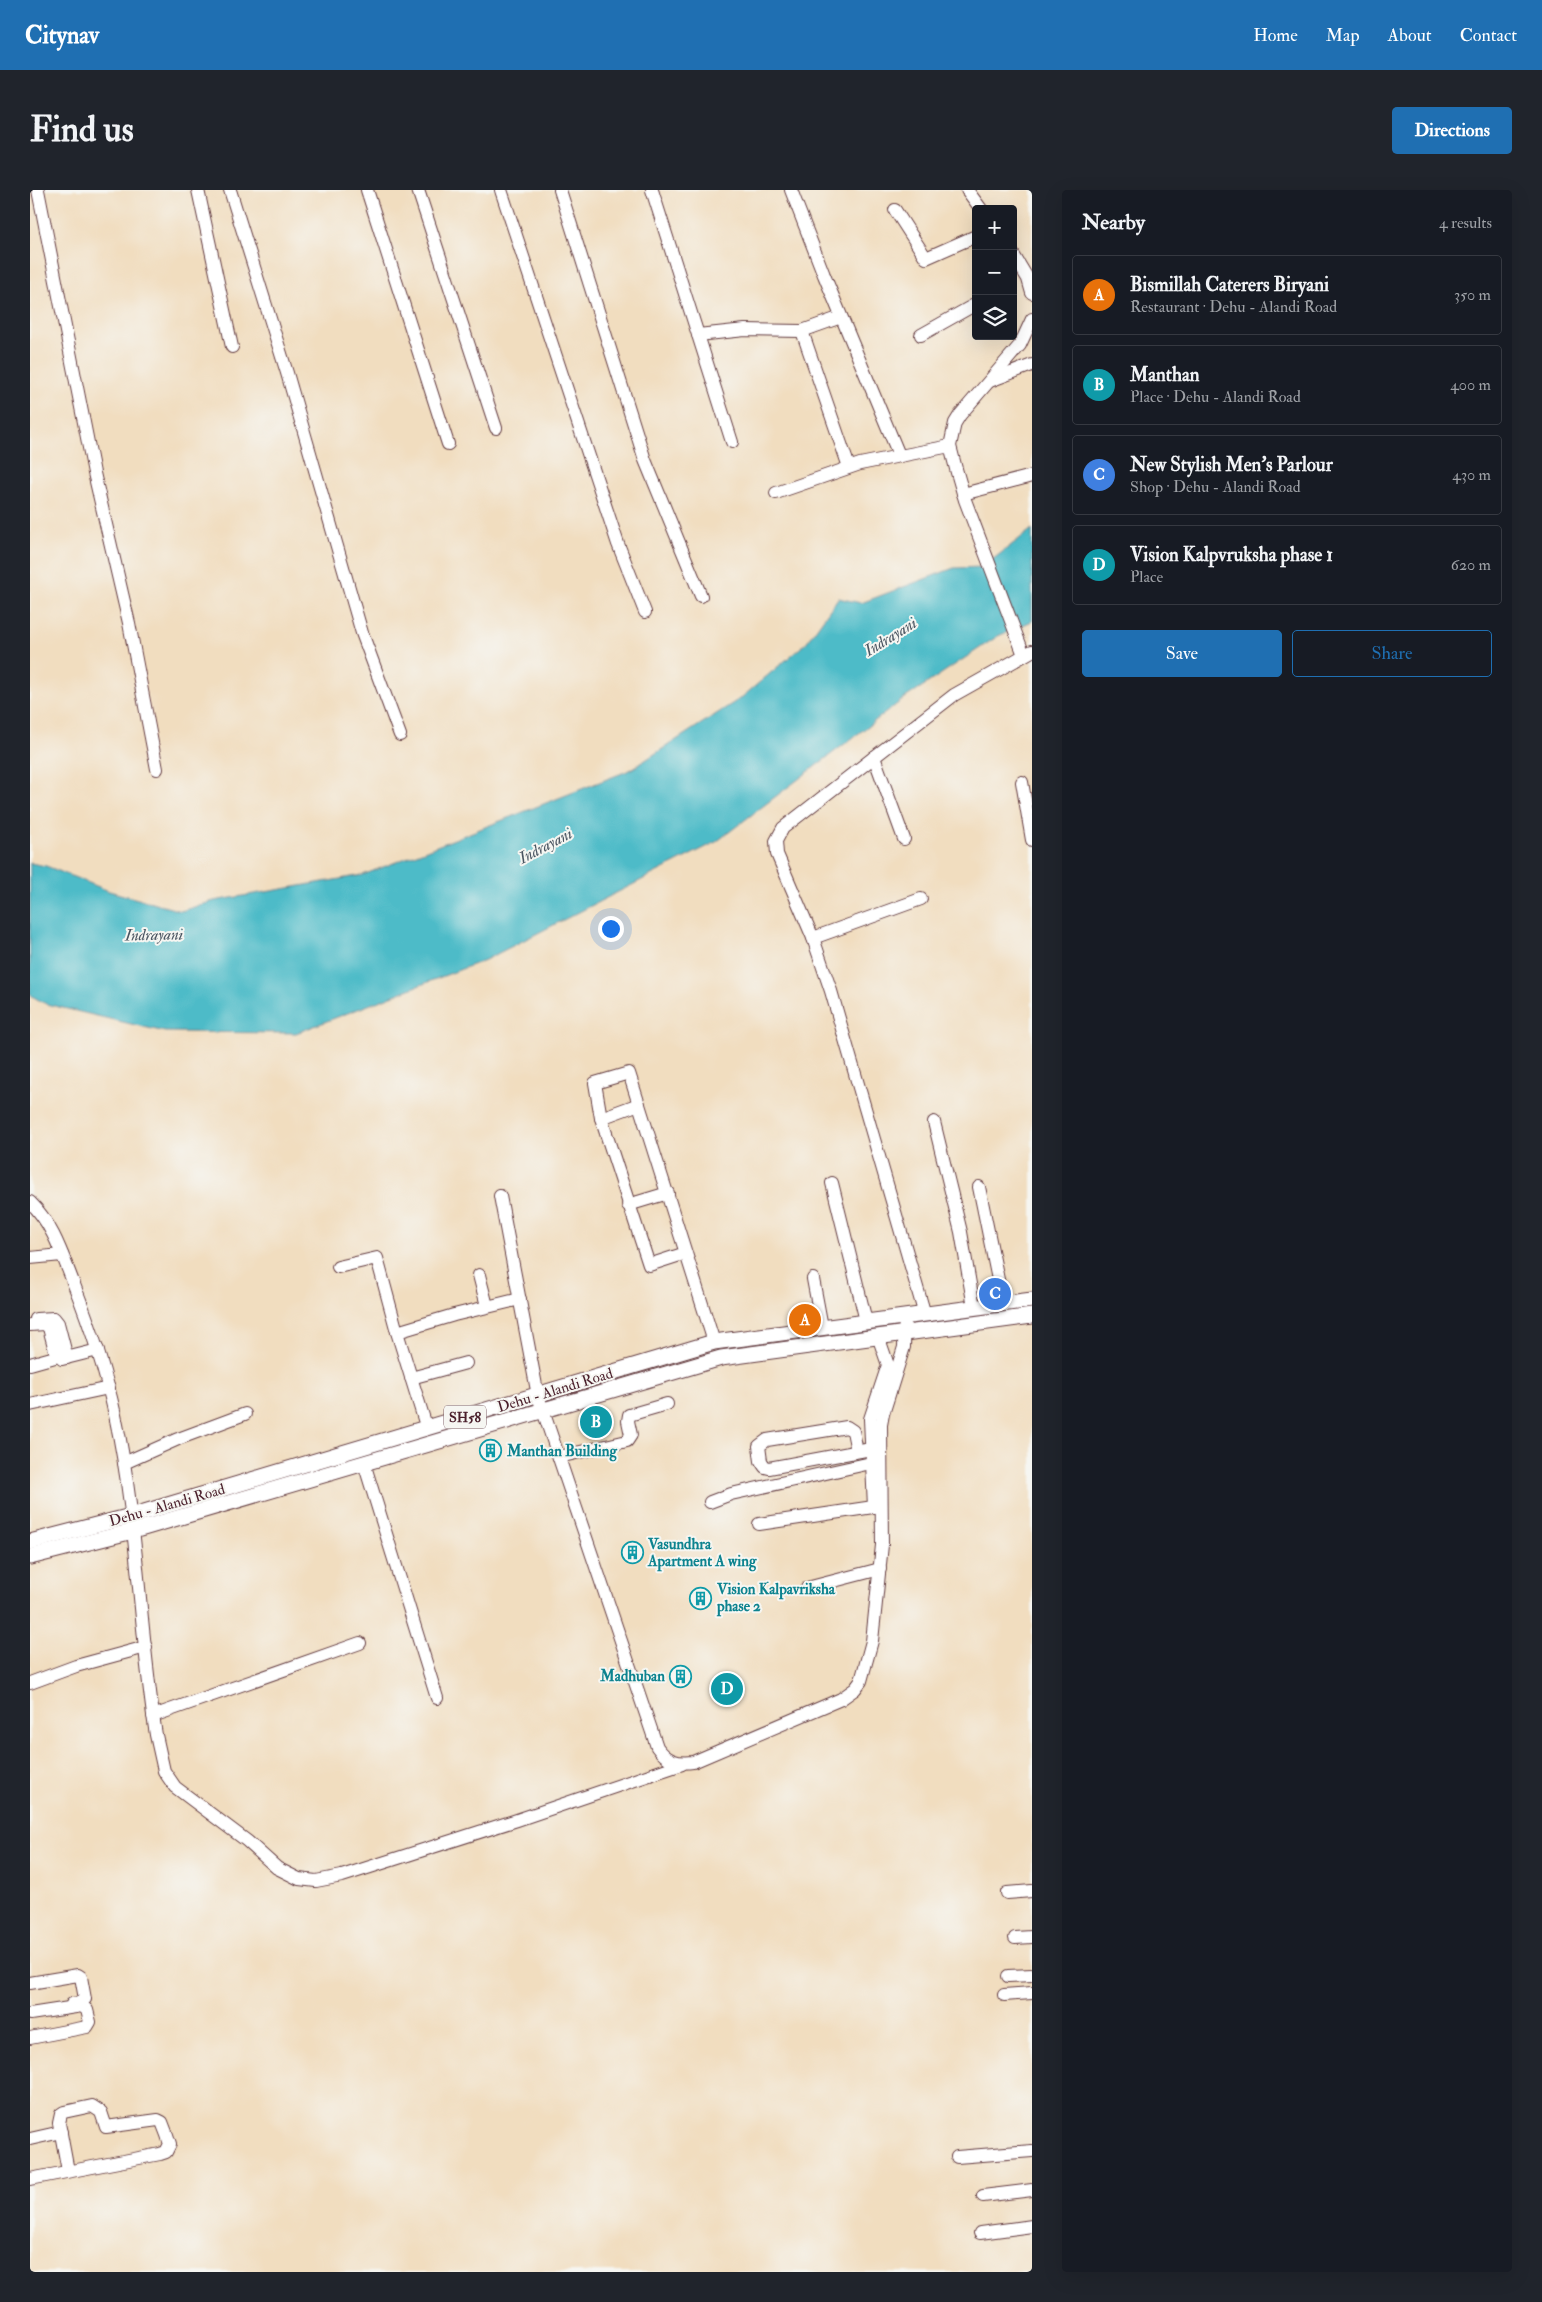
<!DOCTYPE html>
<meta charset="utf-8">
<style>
body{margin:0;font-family:"IM FELL Double Pica",serif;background:#20242c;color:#f1f3f6}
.controls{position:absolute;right:15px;top:15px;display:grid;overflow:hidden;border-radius:5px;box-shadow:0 5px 20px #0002}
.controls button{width:45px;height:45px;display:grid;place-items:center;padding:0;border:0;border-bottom:1px solid #363941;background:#171b24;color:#f1f3f6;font:25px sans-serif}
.you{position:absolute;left:580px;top:738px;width:18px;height:18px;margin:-12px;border:4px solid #fff;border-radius:50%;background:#1a73e8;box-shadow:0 0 0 8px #1a73e833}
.badge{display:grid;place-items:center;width:32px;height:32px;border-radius:50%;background:#1f6fb2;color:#fff;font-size:16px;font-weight:700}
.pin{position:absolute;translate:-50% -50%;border:2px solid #fff;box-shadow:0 1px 5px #0006}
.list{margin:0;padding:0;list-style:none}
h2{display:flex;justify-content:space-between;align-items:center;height:65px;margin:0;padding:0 20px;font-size:21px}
h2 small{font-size:16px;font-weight:400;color:#9ea1a6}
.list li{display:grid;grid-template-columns:32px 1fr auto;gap:15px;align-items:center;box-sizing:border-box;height:80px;margin:0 10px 10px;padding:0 10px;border:1px solid #363941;border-radius:5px}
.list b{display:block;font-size:19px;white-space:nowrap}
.list p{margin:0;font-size:16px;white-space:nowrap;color:#9ea1a6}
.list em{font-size:16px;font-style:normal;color:#9ea1a6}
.actions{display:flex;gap:10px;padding:15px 20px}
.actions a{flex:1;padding:11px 0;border:1px solid #1f6fb2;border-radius:5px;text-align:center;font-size:18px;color:#1f6fb2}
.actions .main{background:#1f6fb2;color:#fff}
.icon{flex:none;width:28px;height:28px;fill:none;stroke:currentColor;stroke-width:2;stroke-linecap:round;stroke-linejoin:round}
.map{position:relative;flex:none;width:1002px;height:2082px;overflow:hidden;border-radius:5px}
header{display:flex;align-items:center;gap:30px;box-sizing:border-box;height:70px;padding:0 25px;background:#1f6fb2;color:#fff}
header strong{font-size:24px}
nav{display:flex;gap:28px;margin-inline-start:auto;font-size:18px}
.intro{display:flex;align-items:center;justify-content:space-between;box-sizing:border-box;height:120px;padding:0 30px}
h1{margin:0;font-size:35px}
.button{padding:12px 22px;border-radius:5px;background:#1f6fb2;color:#fff;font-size:18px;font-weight:700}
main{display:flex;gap:30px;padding:0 30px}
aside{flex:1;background:#171b24;border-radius:5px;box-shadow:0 5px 20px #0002}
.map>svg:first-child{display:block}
.water{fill:#4ebbc8;stroke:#4c6d7a}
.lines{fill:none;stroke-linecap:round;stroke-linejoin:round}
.minor-casing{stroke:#633c41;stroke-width:14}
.major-casing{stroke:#633c41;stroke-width:17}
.minor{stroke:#fff;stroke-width:12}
.major{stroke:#fff;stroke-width:15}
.labels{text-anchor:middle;stroke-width:4;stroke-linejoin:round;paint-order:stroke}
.shield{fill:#f6f6f2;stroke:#7e6067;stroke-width:1}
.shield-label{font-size:14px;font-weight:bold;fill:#4a1f2b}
.street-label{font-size:15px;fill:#4a1f2b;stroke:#f6f6f2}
.culture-label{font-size:15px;font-weight:bold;fill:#0d838f;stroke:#f6f6f2;text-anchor:start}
.water-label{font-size:16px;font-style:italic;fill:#4b5662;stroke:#f6f6f2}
</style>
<header>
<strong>Citynav</strong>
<nav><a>Home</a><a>Map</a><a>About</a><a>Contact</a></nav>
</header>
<div class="intro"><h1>Find us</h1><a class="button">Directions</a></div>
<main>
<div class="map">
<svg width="1002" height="2082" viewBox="0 0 1002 2082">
<rect width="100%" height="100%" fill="#f6f6f2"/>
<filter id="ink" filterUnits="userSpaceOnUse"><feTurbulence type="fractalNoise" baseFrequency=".02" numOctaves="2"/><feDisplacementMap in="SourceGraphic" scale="10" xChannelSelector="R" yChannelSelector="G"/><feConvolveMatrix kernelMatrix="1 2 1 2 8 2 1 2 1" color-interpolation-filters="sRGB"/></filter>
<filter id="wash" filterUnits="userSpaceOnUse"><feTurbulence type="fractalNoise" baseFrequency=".0096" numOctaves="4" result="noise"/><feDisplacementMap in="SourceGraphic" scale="20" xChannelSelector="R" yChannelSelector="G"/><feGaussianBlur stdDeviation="1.12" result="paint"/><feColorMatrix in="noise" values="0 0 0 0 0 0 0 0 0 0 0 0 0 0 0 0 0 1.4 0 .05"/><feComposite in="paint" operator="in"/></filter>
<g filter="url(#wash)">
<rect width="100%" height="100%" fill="#f1ddbf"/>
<polygon class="water" points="1002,339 1002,431 968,446 875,508 686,652 455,770 266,843 135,842 16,814 0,805 0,673 16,676 79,701 151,721 184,711 333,685 600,580 711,508 776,453 808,408 831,413 924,378 953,377"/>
</g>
<g filter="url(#ink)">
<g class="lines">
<defs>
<g id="minor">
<polyline points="8,0 64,283 99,433 127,579"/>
<polyline points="168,0 202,157"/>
<polyline points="200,0 257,183 332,443 370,545"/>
<polyline points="337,0 418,254"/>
<polyline points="388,0 466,238"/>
<polyline points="471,0 588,354 615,422"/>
<polyline points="530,0 615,270 671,406"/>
<polyline points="622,0 702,252"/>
<polyline points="761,0 794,85 869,265"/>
<polyline points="937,0 951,19"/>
<polyline points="865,20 896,68 946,46"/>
<polyline points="983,64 998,89 1002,103"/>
<polyline points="811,127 772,141 819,277"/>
<polyline points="668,145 715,140 772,141"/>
<polyline points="891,145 946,114"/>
<polyline points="960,191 1002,175"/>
<polyline points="746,303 830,274 920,256"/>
<polyline points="933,304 1002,286"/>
<polyline points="994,465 935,310 926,279 920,256 925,233 930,225 990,155 1002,129"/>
<polyline points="844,567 874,649"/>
<polyline points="992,592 1002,650"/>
<polyline points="783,748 891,709"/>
<polyline points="571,928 609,914"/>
<polyline points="904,932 931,1042 944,1117"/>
<polyline points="802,993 836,1131"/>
<polyline points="949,997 973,1114"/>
<path d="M470 1006 508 1206 627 1557C637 1571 647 1574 663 1572L811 1509 825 1499 831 1491 842 1451 852 1355 851 1235 853 1224 874 1157 875 1127"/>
<path d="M0 1012C22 1033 32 1064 43 1092 60 1135 75 1179 85 1225 108 1330 109 1439 126 1545L134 1581 145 1597 217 1651 247 1678 269 1689 286 1691 312 1686 487 1630 652 1574"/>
<polyline points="598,1015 638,1003"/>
<polyline points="656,1063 619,1075 571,928 565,893 599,883 684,1152"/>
<polyline points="0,1068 32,1065"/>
<polyline points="308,1077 347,1068 367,1142 397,1239"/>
<polyline points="449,1085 457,1116"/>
<polyline points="783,1089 792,1137"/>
<polyline points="895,1125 801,801 783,748 747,664 746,651 753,638 924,505 1002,461"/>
<polyline points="6,1129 24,1128 28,1133 37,1168"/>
<polyline points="0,1135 15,1134 19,1138 26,1164 25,1167 0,1174"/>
<polyline points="367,1142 424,1125 490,1109"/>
<polyline points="32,1169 68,1160"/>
<polyline points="381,1188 436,1173"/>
<polyline points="0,1215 79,1198"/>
<polyline points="827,1261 823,1241 817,1237 737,1250 729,1256 731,1271 735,1277 739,1278 841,1259"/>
<polyline points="529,1267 597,1251 601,1245 598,1231 599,1225 637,1214"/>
<polyline points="94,1273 148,1249 215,1224"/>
<polyline points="334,1273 407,1508"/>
<polyline points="680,1312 701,1304 841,1273"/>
<polyline points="844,1317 840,1229 858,1175 848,1146"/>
<polyline points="729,1334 850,1316"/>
<polyline points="777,1398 850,1379"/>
<polyline points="0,1493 46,1476 116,1457"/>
<polyline points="123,1526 330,1453"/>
<polyline points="977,1703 1002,1701"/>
<polyline points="985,1748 1002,1747"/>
<polyline points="978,1786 1002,1785"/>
<polyline points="0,1793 48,1785 51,1787 55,1809 49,1813 42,1814"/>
<polyline points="974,1805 1002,1803"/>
<polyline points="0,1824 52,1816 57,1820 60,1832 57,1837 0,1848"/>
<polyline points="0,1949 31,1942"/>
<polyline points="927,1967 1002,1961"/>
<polyline points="0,1989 130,1964 136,1962 140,1954 137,1945 132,1932 128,1930 76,1937 71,1922 62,1916 34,1922 31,1924 29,1933 38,1981"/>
<polyline points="953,2006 1002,2000"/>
<polyline points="950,2043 1002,2036"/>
</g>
<g id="major">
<polyline points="0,1352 101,1326 684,1152 1002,1110"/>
<polyline points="0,1367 103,1341 691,1168 1002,1126"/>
</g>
</defs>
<use href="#minor" class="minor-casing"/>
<use href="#major" class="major-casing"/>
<use href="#minor" class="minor"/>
<use href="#major" class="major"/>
</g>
</g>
<defs>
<symbol id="building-ring" viewBox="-11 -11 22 22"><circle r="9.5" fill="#f6f6f2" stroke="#0f9aa8" stroke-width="1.5"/><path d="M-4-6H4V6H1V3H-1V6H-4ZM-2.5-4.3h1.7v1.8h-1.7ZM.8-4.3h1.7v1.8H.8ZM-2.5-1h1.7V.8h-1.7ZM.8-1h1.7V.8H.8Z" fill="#0f9aa8"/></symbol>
</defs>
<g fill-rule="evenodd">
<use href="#building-ring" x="448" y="1248" width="25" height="25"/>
<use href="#building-ring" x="590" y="1350" width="25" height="25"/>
<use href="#building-ring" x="658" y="1396" width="25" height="25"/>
<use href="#building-ring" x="638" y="1474" width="25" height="25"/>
</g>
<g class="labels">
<rect class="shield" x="414" y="1215.5" width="42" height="23" rx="4"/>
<g class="shield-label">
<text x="435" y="1232">SH58</text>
</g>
<g class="street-label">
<text transform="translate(525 1200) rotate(-17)" y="5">Dehu - Alandi Road</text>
<text transform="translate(137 1315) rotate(-16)" y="5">Dehu - Alandi Road</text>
</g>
<g class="culture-label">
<text x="477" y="1266">Manthan Building</text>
<text x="618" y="1359">Vasundhra<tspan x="618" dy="17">Apartment A wing</tspan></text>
<text x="687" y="1404">Vision Kalpavriksha<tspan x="687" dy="17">phase 2</tspan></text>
<text x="635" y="1491" text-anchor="end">Madhuban</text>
</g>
<g class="water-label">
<text transform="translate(860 446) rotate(-32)" y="6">Indrayani</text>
<text transform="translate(515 655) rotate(-28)" y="6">Indrayani</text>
<text transform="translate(124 744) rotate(-1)" y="6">Indrayani</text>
</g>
</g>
</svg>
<div class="controls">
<button>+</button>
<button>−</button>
<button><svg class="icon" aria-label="layers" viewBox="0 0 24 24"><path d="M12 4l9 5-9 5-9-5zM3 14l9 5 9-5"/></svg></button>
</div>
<div class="you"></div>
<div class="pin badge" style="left:775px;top:1130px;background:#e8710a">A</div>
<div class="pin badge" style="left:566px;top:1232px;background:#0f9aa8">B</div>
<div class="pin badge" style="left:965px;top:1104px;background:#3f7fe0">C</div>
<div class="pin badge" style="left:697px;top:1499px;background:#0f9aa8">D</div>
</div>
<aside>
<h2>Nearby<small>4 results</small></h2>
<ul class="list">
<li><span class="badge" style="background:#e8710a">A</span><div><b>Bismillah Caterers Biryani</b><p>Restaurant · Dehu - Alandi Road</p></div><em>350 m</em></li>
<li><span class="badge" style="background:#0f9aa8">B</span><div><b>Manthan</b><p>Place · Dehu - Alandi Road</p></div><em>400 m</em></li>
<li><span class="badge" style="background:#3f7fe0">C</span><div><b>New Stylish Men's Parlour</b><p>Shop · Dehu - Alandi Road</p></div><em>430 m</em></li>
<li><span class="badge" style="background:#0f9aa8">D</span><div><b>Vision Kalpvruksha phase 1</b><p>Place</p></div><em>620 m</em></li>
</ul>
<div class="actions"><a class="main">Save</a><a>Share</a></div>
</aside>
</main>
